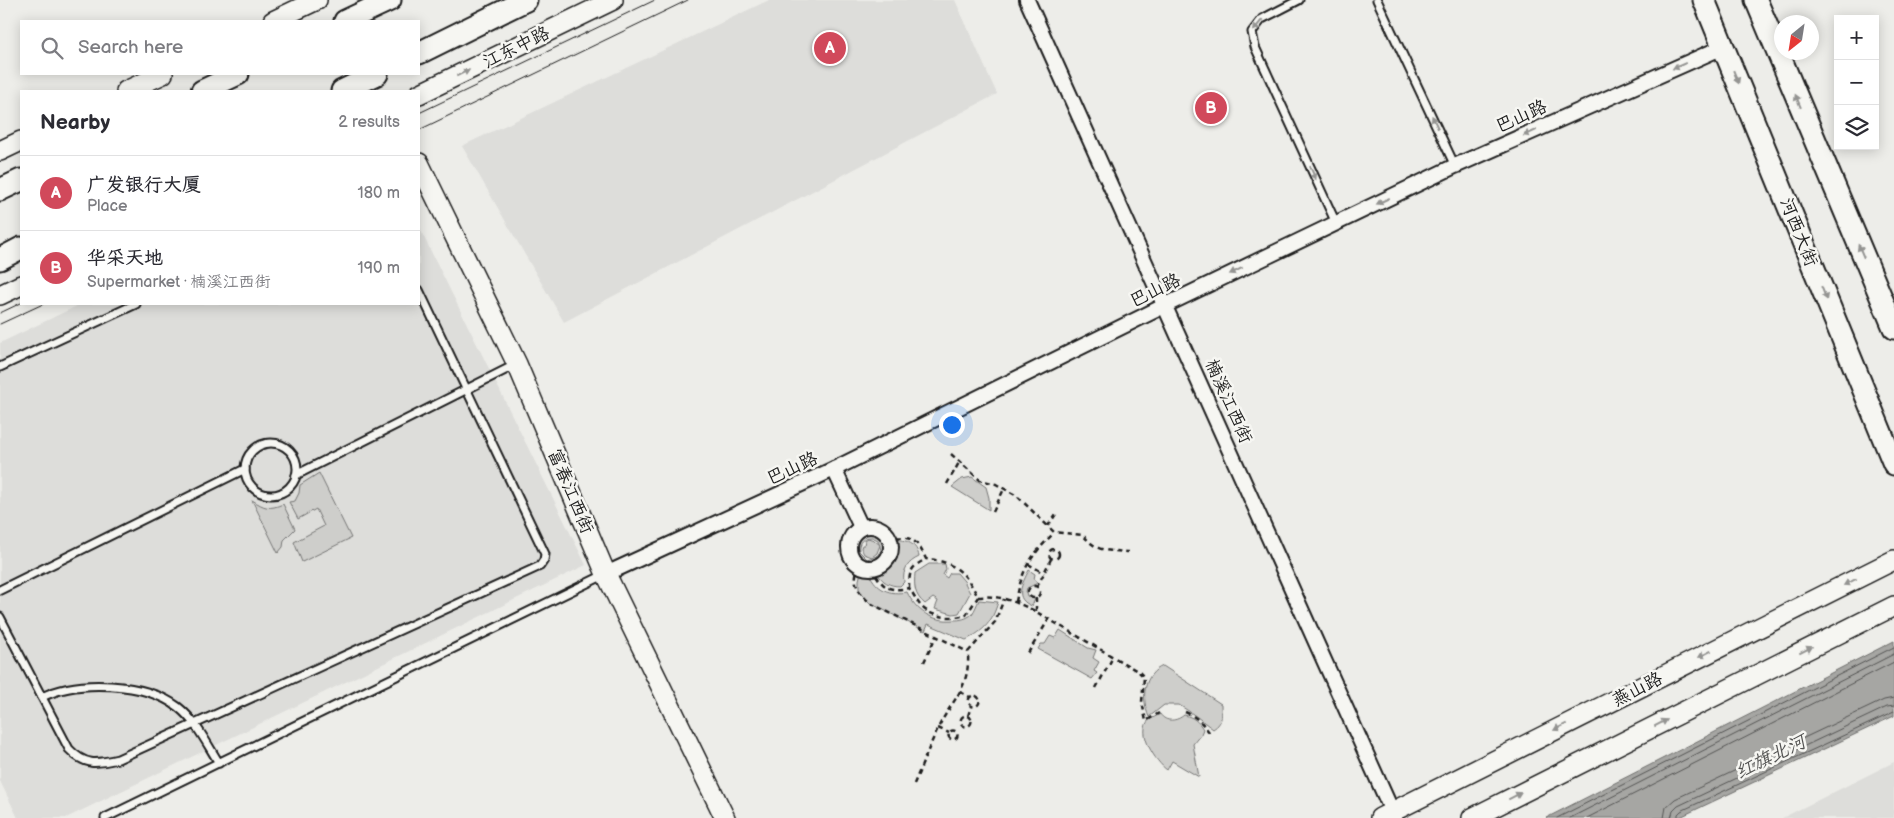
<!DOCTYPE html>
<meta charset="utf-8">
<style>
body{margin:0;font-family:"Balsamiq Sans","LXGW WenKai TC",sans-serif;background:#f2f2f3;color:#2b2b33}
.controls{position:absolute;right:15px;top:15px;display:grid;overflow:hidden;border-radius:0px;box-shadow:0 2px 12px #0003}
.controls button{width:45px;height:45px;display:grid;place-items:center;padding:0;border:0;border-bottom:1px solid #e1e1e2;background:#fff;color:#2b2b33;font:25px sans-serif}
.compass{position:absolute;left:1774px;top:15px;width:45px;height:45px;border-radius:50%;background:#fff;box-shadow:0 2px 12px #0003;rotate:210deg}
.you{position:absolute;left:951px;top:424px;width:18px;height:18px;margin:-12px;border:4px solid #fff;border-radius:50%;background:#1a73e8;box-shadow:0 0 0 8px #1a73e833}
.badge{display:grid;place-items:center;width:32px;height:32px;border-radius:50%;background:#d1495b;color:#fff;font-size:16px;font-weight:700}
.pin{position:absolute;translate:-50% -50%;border:2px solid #fff;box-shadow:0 1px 5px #0006}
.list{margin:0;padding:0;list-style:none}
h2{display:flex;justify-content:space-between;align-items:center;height:65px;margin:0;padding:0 20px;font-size:21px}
h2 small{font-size:16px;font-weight:400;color:#7c7c81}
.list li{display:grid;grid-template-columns:32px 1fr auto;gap:15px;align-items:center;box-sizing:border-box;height:75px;padding:0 20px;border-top:1px solid #e1e1e2}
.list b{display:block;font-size:19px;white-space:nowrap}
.list p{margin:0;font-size:16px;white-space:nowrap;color:#7c7c81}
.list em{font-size:16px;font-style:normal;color:#7c7c81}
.icon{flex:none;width:28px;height:28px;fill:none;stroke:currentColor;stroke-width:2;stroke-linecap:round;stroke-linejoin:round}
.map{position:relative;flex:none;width:1894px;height:818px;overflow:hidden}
.search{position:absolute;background:#fff;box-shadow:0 2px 12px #0003;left:20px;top:20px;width:400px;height:55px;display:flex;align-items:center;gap:12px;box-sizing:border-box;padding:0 18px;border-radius:0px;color:#7c7c81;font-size:19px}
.panel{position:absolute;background:#fff;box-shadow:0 2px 12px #0003;left:20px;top:90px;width:400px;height:215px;border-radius:0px}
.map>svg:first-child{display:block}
.built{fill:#ddddda}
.green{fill:#cececb;stroke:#757574;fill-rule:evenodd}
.water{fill:#a6a6a3;stroke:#6f6f6d}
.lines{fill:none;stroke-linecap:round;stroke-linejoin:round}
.shore{stroke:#535352;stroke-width:1}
.lane-casing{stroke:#1c1c1c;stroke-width:11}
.street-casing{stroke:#1c1c1c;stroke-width:18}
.secondary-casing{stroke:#1c1c1c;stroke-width:22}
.primary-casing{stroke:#1c1c1c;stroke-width:25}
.path{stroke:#1c1c1c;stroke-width:2.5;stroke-dasharray:5 4;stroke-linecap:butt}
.lane{stroke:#f6f6f2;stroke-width:7}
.street{stroke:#f6f6f2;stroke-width:14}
.secondary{stroke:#f6f6f2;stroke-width:19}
.primary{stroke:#f6f6f2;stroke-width:21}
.tram{stroke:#1c1c1c;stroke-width:1}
.oneway{fill:#949492}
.labels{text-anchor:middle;stroke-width:5;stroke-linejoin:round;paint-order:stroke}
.street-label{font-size:18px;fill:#1c1c1c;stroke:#f6f6f2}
.water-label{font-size:19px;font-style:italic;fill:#535352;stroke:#f6f6f2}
</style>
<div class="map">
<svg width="1894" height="818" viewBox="0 0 1894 818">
<rect width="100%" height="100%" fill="#edede9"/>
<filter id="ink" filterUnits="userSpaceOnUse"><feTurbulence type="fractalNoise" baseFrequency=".02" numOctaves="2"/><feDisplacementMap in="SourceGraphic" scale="10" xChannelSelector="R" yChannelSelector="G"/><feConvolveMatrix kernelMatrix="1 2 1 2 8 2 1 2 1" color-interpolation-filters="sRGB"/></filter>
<g filter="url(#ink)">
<g class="built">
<polygon points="769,0 955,0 997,94 564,322 462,146"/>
<polygon points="419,227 586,565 66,818 18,818 0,781 0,343 81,304 419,304"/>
<polygon points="1894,762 1894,818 1782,818"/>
</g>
<g class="green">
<polygon points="319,473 351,538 302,562 294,542 324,526 316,509 298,519 289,502 295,501 299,493 300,485"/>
<polygon points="972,477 986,487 989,498 989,510 952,487 962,479"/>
<path d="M252 500C265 508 269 510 283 504L295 529 284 540 283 547 278 553Z"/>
<path d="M867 533C901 530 880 580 859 557 854 552 855 545 858 539ZM872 537 878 540 881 550 877 556 867 559 859 551C858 542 863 537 872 537Z"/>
<polygon points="868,538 874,540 880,545 877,553 872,557 864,554 861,548 862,545 864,545 865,540"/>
<path d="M894 539C906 540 917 543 919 557 908 562 902 570 904 582L900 586C889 586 883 582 877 573L884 571 896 557Z"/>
<path d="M929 564H945L946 569 943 575 947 578 950 573H957L964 581 970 593 959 613 953 614 935 609 938 601 933 598 925 604C914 595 914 586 915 573Z"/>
<path d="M1029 570 1035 574 1034 579 1037 581 1036 584 1027 588 1026 592 1027 596 1035 599 1032 606C1013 599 1022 584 1029 570Z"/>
<path d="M861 572 869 573C877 590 889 595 907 592 916 611 932 622 954 620 960 620 967 619 972 614 975 610 977 604 979 600L998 602C992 622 985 630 966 640L928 624 925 631 870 603 859 592V580Z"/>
<polygon points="1060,630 1088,648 1096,650 1093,658 1099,662 1094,671 1097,673 1092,679 1038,649 1041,644 1045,644 1050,636 1055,638"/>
<path d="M1163 666 1221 704C1221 715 1224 722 1213 729 1201 720 1191 712 1179 705H1164L1149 717C1141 699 1143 674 1163 666Z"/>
<path d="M1160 714C1166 723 1177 721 1184 715 1193 717 1198 721 1203 729L1201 734 1193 744 1199 777 1172 761 1167 770C1156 762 1136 733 1149 720 1152 718 1157 716 1160 714Z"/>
</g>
<polygon class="water" points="1894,641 1894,716 1678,818 1546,818"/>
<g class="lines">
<g class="shore">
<polyline points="1557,818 1894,647"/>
<polyline points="1570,818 1894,654"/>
<polyline points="1587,818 1894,662"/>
<polyline points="1664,818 1666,807 1675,799 1884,700 1894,698"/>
<polyline points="1671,818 1673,811 1678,806 1887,707 1894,706"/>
<polyline points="1678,818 1678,814 1681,811 1894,712"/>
</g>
<defs>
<g id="lane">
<polyline points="1299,0 1262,19 1252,32 1255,47 1336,223"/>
<polyline points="1377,0 1455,166"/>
<polyline points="0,367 136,304"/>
<circle cx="271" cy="469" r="26"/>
<polyline points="296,475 517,364"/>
<polyline points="0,590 245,469"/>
<path d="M0 617 69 749C85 766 96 764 118 759L540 566 544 560 545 554 419 290"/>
<path d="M42 697C78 679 145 682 178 707 196 721 207 744 219 763"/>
<polyline points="105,818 606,574"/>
</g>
<g id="street">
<polyline points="1027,0 1395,818"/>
<polyline points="834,469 861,527"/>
<circle cx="870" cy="547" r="21"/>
<polyline points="606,574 834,469 1166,305 1455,166 1723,47"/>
</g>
<g id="secondary">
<polyline points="273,21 317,0"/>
<polyline points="126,91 163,74"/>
<polyline points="419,94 613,0"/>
<polyline points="0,151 21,141"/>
<polyline points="419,163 517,364 606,574 725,818"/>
<polyline points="0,295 21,285"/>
<polyline points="1380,818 1894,560"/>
<polyline points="1472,818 1894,606"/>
</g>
<g id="primary">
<polyline points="1704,0 1894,464"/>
<polyline points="1756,0 1894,328"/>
<polyline points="345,21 390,0"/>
<polyline points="419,53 526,0"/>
<polyline points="202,91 238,74"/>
<polyline points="342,91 377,74"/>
<polyline points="0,190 21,180"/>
<polyline points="0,259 21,248"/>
</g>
</defs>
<use href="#lane" class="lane-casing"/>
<use href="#street" class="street-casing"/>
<use href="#secondary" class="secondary-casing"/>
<use href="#primary" class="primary-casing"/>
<g class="path">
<path d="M951 454 980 480 996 484 1017 496 1054 532 1083 535C1098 553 1107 550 1128 552"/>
<polyline points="947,484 960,461"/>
<polyline points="993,512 1004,489"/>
<polyline points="1048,526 1056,514"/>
<path d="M888 538C911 536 916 538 926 559 954 561 966 573 978 597"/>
<circle cx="1054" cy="554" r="5"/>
<path d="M859 564C852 584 856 589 870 603L968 652"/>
<polyline points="1028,564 1044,573"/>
<path d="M872 567C882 587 887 592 909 588 913 593 916 600 920 605 931 618 951 619 966 615L978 597"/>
<circle cx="1034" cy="592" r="6"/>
<polyline points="1037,587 1051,559"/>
<path d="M909 588C909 571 911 567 926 559"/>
<path d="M978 597C1000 595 1013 601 1033 610L1139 672 1144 677 1142 702 1146 721 1159 713"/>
<path d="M1016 602C1022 568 1030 557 1054 533"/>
<polyline points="1036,611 1036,598"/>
<polyline points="968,652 995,622 1004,599"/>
<polyline points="1028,653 1049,619"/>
<polyline points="924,662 936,636"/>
<polyline points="1096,688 1113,657"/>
<polyline points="960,692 970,697"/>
<circle cx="974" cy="701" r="5.5"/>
<path d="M1185 712C1197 717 1204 724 1211 735"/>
<circle cx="966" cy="721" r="5.5"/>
<polyline points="968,716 971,706"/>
<polyline points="938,728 949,733"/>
<circle cx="953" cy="735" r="4.5"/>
<path d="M914 784C922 765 930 745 939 726 954 697 970 688 968 652"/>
</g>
<use href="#lane" class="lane"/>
<use href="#street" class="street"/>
<use href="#secondary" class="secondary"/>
<use href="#primary" class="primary"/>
<g class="tram">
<polyline points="419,113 655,0"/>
<polyline points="419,130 688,0"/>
<polyline points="0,313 21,303"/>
<polyline points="0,324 43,304"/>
</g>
</g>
<defs><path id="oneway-solid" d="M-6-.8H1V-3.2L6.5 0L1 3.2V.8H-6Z" transform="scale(1.25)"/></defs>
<g class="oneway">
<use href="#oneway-solid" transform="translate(1258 25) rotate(128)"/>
<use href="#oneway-solid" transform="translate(1679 66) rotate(156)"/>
<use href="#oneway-solid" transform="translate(463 73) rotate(-26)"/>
<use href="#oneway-solid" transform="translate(1736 77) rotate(68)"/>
<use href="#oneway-solid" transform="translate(1798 101) rotate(-113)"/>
<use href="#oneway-solid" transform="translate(1435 122) rotate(-115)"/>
<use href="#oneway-solid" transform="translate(1530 133) rotate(156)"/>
<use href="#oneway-solid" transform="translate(1313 173) rotate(66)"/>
<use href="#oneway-solid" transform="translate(1383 201) rotate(155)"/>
<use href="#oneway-solid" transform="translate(1861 251) rotate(-113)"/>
<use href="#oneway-solid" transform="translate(1236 271) rotate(154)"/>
<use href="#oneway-solid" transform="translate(1824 293) rotate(68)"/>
<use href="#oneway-solid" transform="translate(1850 582) rotate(153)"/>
<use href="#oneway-solid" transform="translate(1806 650) rotate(-27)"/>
<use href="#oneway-solid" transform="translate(1705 654) rotate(153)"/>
<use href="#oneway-solid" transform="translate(1661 723) rotate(-27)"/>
<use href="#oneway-solid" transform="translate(1560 727) rotate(153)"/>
<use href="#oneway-solid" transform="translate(1515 796) rotate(-27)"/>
</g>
</g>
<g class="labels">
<g class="street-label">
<text transform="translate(516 47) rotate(-26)" y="6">江东中路</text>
<text transform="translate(1521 116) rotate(-24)" y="6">巴山路</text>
<text transform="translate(1799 232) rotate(68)" y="6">河西大街</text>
<text transform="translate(1155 290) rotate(-26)" y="6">巴山路</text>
<text transform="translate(1229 401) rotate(66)" y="6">楠溪江西街</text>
<text transform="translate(792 468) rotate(-25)" y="6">巴山路</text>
<text transform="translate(571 491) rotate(67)" y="6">富春江西街</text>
<text transform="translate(1637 689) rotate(-27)" y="6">燕山路</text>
</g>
<g class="water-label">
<text transform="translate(1770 756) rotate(-26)" y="7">红旗北河</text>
</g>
</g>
</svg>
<div class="controls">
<button>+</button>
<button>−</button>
<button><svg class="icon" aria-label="layers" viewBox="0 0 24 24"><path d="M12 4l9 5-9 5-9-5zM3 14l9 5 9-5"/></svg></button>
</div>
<svg class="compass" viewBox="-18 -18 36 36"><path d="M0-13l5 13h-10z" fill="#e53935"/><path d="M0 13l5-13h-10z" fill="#7c7c81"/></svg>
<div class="you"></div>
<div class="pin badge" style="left:830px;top:48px">A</div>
<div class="pin badge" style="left:1211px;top:108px">B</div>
<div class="search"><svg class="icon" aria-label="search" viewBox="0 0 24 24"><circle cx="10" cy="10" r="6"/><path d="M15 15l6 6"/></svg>Search here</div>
<section class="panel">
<h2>Nearby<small>2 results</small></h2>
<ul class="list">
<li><span class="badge">A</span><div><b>广发银行大厦</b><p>Place</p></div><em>180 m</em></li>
<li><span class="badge">B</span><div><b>华采天地</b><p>Supermarket · 楠溪江西街</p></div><em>190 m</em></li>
</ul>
</section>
</div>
